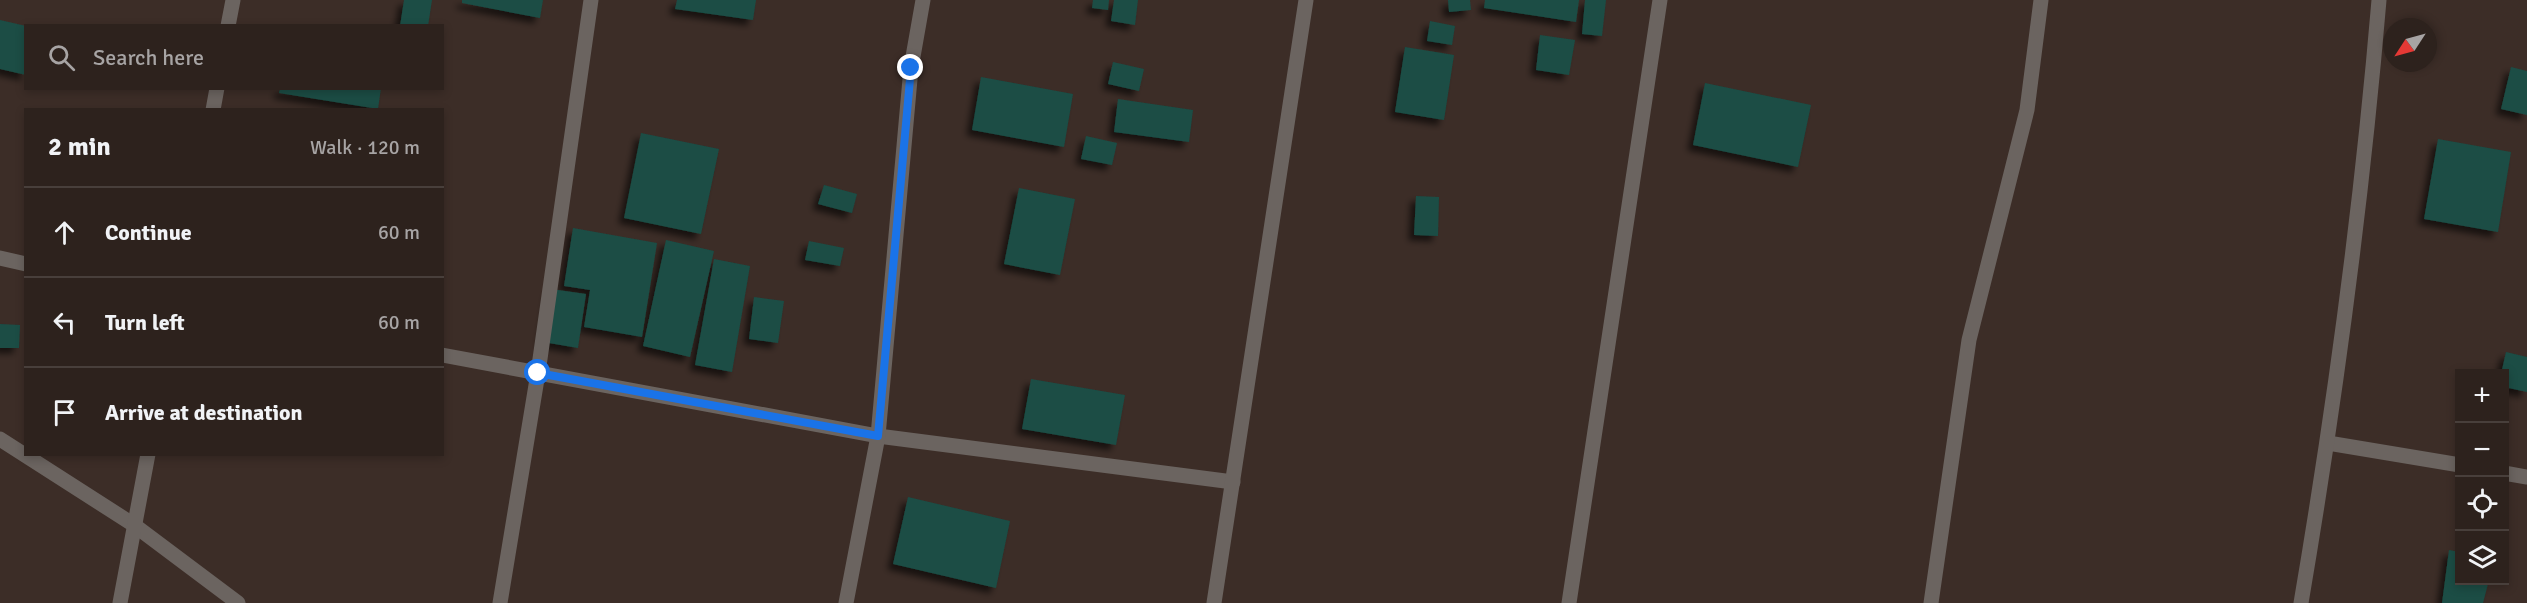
<!DOCTYPE html>
<meta charset="utf-8">
<style>
body{margin:0;font-family:Signika,sans-serif;background:#352a26;color:#f1f3f6}
.controls{position:absolute;right:18px;bottom:18px;display:grid;overflow:hidden;border-radius:0px;box-shadow:0 3px 9px #0003}
.controls button{width:54px;height:54px;display:grid;place-items:center;padding:0;border:0;border-bottom:2px solid #483f3b;background:#2d221d;color:#f1f3f6;font:30px sans-serif}
.compass{position:absolute;left:2383px;top:18px;width:54px;height:54px;border-radius:50%;background:#2d221d;box-shadow:0 3px 9px #0003;rotate:234deg}
.stop{position:absolute;width:18px;height:18px;margin:-14px;border:4px solid #1a73e8;border-radius:50%;background:#fff}
.stop.end{background:#1a73e8;border-color:#fff;box-shadow:0 2px 6px #0008}
.list{margin:0;padding:0;list-style:none}
h2{display:flex;justify-content:space-between;align-items:center;height:78px;margin:0;padding:0 24px;font-size:26px}
h2 small{font-size:20px;font-weight:400;color:#a7a4a4}
.list li{display:grid;grid-template-columns:39px 1fr auto;gap:18px;align-items:center;box-sizing:border-box;height:90px;padding:0 24px;border-top:2px solid #483f3b}
.list b{display:block;font-size:22px;white-space:nowrap}
.list em{font-size:20px;font-style:normal;color:#a7a4a4}
.icon{flex:none;width:33px;height:33px;fill:none;stroke:currentColor;stroke-width:2;stroke-linecap:round;stroke-linejoin:round}
.map{position:relative;flex:none;width:2527px;height:603px;overflow:hidden}
.search{position:absolute;background:#2d221d;box-shadow:0 3px 9px #0003;left:24px;top:24px;width:420px;height:66px;display:flex;align-items:center;gap:15px;box-sizing:border-box;padding:0 21px;border-radius:0px;color:#a7a4a4;font-size:22px}
.panel{position:absolute;background:#2d221d;box-shadow:0 3px 9px #0003;left:24px;top:108px;width:420px;height:348px;border-radius:0px}
.map>svg:first-child{display:block}
.building{fill:#1a4d45;filter:url(#shadow)}
.lines{fill:none;stroke-linecap:round;stroke-linejoin:round}
.minor{stroke:#6b6460;stroke-width:15}
.route{stroke:#1a73e8;stroke-width:8}
</style>
<div class="map">
<svg width="2527" height="603" viewBox="0 0 2527 603">
<defs>
<filter id="shadow"><feDropShadow dx="-5.5" dy="5.5" stdDeviation="3" flood-color="#0009"/></filter>
</defs>
<rect width="100%" height="100%" fill="#3c2d27"/>
<g class="building">
<polygon points="404,0 432,0 428,26 400,26"/>
<polygon points="462,0 543,0 540,18 462,3"/>
<polygon points="677,0 756,0 753,20 675,9"/>
<polygon points="1093,0 1109,0 1108,10 1092,8"/>
<polygon points="1114,0 1138,0 1135,25 1111,21"/>
<polygon points="1448,0 1470,0 1471,10 1449,12"/>
<polygon points="1485,0 1579,0 1576,22 1484,8"/>
<polygon points="1585,0 1606,0 1602,36 1582,34"/>
<polygon points="0,20 26,26 26,75 0,69"/>
<polygon points="1430,21 1455,26 1452,45 1427,41"/>
<polygon points="1540,35 1575,40 1569,75 1536,70"/>
<polygon points="1405,47 1454,55 1444,120 1395,112"/>
<polygon points="1113,62 1144,69 1139,91 1108,84"/>
<polygon points="2511,67 2527,71 2527,115 2501,109"/>
<polygon points="981,77 1073,94 1064,147 972,130"/>
<polygon points="1705,83 1811,105 1798,167 1693,145"/>
<polygon points="280,88 381,88 378,109 279,93"/>
<polygon points="1118,99 1193,110 1189,142 1114,132"/>
<polygon points="641,133 719,149 701,234 624,218"/>
<polygon points="1086,136 1117,143 1112,165 1081,159"/>
<polygon points="2438,139 2511,152 2498,232 2424,219"/>
<polygon points="824,185 857,194 852,213 818,204"/>
<polygon points="1019,188 1075,199 1060,275 1004,264"/>
<polygon points="1416,196 1439,197 1438,236 1414,235"/>
<polygon points="573,228 657,243 642,337 584,327 590,290 564,286"/>
<polygon points="666,240 714,251 690,357 643,346"/>
<polygon points="809,241 844,248 840,266 805,260"/>
<polygon points="714,259 750,266 732,372 695,365"/>
<polygon points="551,289 586,294 578,348 543,342"/>
<polygon points="754,297 784,301 778,343 749,339"/>
<polygon points="0,324 20,325 19,348 0,348"/>
<polygon points="2506,352 2527,357 2527,392 2504,387 2504,374 2501,374"/>
<polygon points="1031,379 1125,395 1116,445 1022,429"/>
<polygon points="908,497 1010,521 996,588 893,564"/>
<polygon points="2449,550 2460,552 2460,580 2489,580 2483,603 2442,603"/>
</g>
<g class="lines">
<g class="minor">
<polyline points="228,26 233,0"/>
<polyline points="213,110 217,88"/>
<polyline points="0,258 26,264"/>
<polyline points="442,355 878,436 1233,482"/>
<polyline points="0,439 134,525 238,603"/>
<polyline points="2328,443 2460,465"/>
<polyline points="2504,473 2527,477"/>
<polyline points="120,603 148,454"/>
<polyline points="500,603 538,373 591,0"/>
<polyline points="846,603 878,436 911,68 923,0"/>
<polyline points="1214,603 1306,0"/>
<polyline points="1569,603 1660,0"/>
<polyline points="1931,603 1969,340 2027,110 2041,0"/>
<path d="M2301 603C2335 403 2362 202 2379 0"/>
</g>
</g>
<g class="lines">
<polyline class="route" points="538,373 878,436 911,68"/>
</g>
</svg>
<div class="controls">
<button>+</button>
<button>−</button>
<button><svg class="icon" aria-label="locate" viewBox="0 0 24 24"><circle cx="12" cy="12" r="6"/><path d="M12 2v4M12 18v4M2 12h4M18 12h4"/></svg></button>
<button><svg class="icon" aria-label="layers" viewBox="0 0 24 24"><path d="M12 4l9 5-9 5-9-5zM3 14l9 5 9-5"/></svg></button>
</div>
<svg class="compass" viewBox="-18 -18 36 36"><path d="M0-13l5 13h-10z" fill="#e53935"/><path d="M0 13l5-13h-10z" fill="#a7a4a4"/></svg>
<div class="stop" style="left:538px;top:373px"></div>
<div class="stop end" style="left:911px;top:68px"></div>
<div class="search"><svg class="icon" aria-label="search" viewBox="0 0 24 24"><circle cx="10" cy="10" r="6"/><path d="M15 15l6 6"/></svg>Search here</div>
<section class="panel">
<h2>2 min<small>Walk · 120 m</small></h2>
<ul class="list">
<li><svg class="icon" aria-label="ahead" viewBox="0 0 24 24"><path d="M12 20V5M6 11l6-6 6 6"/></svg><div><b>Continue</b></div><em>60 m</em></li>
<li><svg class="icon" aria-label="left" viewBox="0 0 24 24"><path d="M17 20v-9H6M10 6l-5 5 5 5"/></svg><div><b>Turn left</b></div><em>60 m</em></li>
<li><svg class="icon" aria-label="arrive" viewBox="0 0 24 24"><path d="M6 21V4h12l-3 4 3 4H6"/></svg><div><b>Arrive at destination</b></div></li>
</ul>
</section>
</div>
